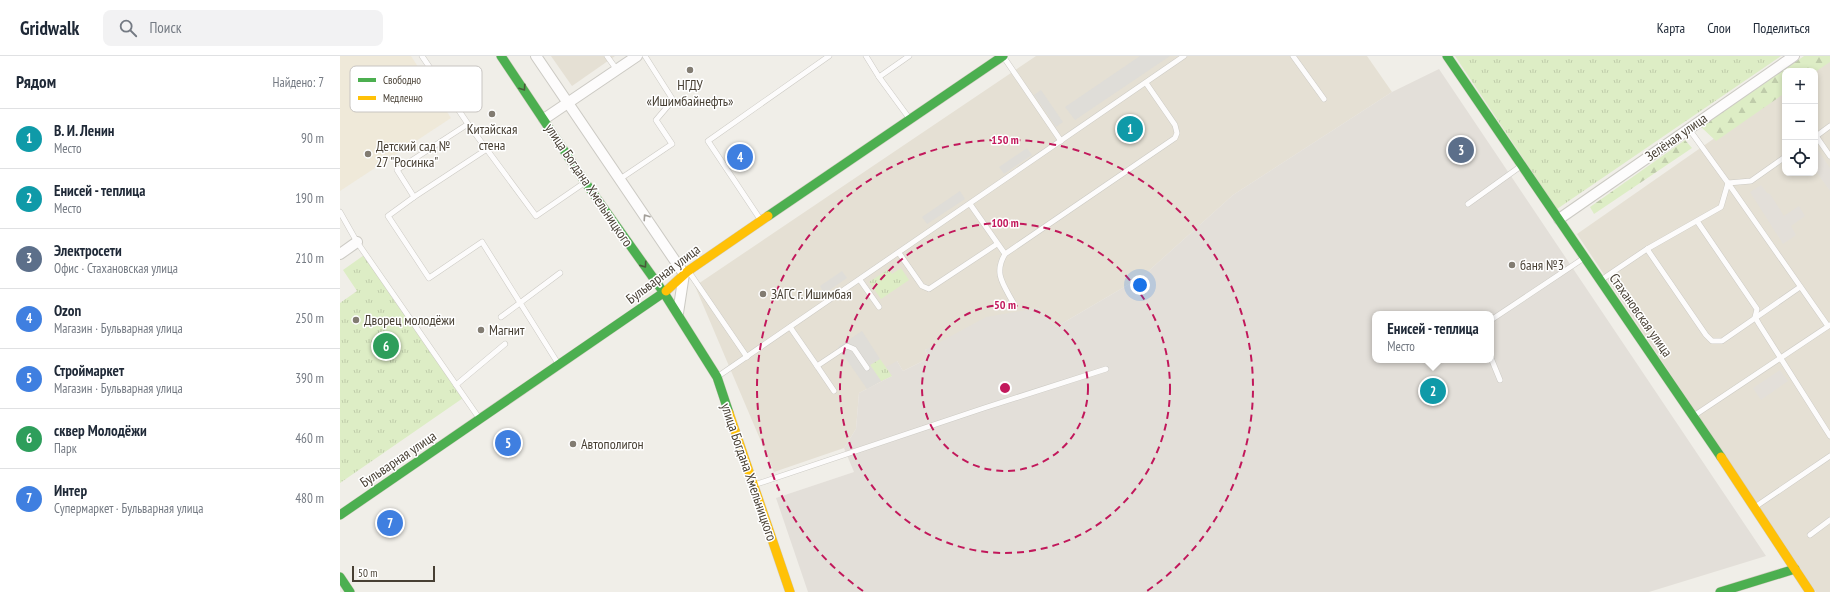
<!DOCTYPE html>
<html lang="ru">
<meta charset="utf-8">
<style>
body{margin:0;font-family:"PT Sans Narrow",sans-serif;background:#f2f2f3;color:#1f2937}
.controls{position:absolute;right:12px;top:12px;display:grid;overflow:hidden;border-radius:8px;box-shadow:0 2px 6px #0003}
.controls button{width:36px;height:36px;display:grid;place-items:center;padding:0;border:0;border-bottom:1px solid #e0e1e3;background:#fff;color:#1f2937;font:20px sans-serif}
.scale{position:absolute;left:12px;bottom:10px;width:83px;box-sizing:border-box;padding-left:4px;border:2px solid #473f33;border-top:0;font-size:11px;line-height:14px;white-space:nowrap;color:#473f33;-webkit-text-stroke:3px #fff;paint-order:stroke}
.you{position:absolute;left:800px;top:229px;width:14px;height:14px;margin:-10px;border:3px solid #fff;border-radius:50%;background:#1a73e8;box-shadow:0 0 0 6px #1a73e833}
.badge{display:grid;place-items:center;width:26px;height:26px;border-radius:50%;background:#827c72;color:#fff;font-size:13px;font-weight:700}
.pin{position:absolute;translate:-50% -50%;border:2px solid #fff;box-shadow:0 1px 4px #0006}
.popup{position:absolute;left:1032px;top:255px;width:122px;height:52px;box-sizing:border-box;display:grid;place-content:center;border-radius:8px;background:#fff;filter:drop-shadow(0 1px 3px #0005);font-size:13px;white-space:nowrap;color:#747a83}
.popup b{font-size:15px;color:#1f2937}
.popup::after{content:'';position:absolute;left:50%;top:100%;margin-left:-8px;border:8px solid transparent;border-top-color:#fff}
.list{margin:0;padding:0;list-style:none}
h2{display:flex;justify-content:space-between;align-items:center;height:52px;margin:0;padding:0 16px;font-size:17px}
h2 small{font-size:13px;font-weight:400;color:#747a83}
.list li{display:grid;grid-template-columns:26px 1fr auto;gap:12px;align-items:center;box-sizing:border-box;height:60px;padding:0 16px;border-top:1px solid #e0e1e3}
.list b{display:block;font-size:15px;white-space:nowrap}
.list p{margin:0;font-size:13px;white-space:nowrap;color:#747a83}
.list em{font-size:13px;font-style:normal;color:#747a83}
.icon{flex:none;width:22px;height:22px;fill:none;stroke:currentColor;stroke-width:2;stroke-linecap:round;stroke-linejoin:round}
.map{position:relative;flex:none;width:1490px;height:536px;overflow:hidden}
header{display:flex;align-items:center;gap:24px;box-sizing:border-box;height:56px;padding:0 20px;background:#fff;border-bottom:1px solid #e0e1e3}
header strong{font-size:19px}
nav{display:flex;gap:22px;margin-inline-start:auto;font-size:14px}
.search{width:280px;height:36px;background:#f2f2f3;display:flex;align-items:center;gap:10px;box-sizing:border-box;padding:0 14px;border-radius:8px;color:#747a83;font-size:15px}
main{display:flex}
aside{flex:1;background:#fff}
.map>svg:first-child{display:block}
.residential{fill:#e5e0d4}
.industrial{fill:#e3dfd9;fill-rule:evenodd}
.education{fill:#efe9d9}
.forest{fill:url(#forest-firs)}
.park{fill:url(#park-tufts)}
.parking{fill:#dfddd8}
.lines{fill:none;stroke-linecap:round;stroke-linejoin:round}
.lane-casing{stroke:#cccac4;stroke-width:6}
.street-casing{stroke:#cccac4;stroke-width:12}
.fast-casing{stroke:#d1ccbf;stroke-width:10}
.slow-casing{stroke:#d1ccbf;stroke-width:10}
.lane{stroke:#fdfcfc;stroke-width:5}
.street{stroke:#fdfcfc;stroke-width:10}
.fast{stroke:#4caf50;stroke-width:9}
.slow{stroke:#ffc107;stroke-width:9}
.oneway{stroke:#485b3a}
.oneway2{stroke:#a29e98}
.ring{fill:none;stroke:#c2185b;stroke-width:2;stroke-dasharray:7 5}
.poi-dot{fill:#827c72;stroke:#fff;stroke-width:1.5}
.labels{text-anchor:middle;stroke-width:3;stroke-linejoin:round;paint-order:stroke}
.poi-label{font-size:14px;fill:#473f33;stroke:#fff;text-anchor:start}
.street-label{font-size:14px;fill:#473f33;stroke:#fff}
.key{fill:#fff;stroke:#c8c5c2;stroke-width:1}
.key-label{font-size:11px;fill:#473f33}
.centre{fill:#c2185b;stroke:#fff;stroke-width:2}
.ring-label{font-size:12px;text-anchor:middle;font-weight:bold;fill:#c2185b;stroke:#fff;stroke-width:3;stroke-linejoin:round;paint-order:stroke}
</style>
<header>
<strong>Gridwalk</strong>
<div class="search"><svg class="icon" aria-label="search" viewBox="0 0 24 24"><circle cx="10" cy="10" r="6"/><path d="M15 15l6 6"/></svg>Поиск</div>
<nav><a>Карта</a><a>Слои</a><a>Поделиться</a></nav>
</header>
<main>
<aside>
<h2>Рядом<small>Найдено: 7</small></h2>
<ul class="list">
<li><span class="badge" style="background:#0f9aa8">1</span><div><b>В. И. Ленин</b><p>Место</p></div><em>90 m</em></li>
<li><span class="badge" style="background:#0f9aa8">2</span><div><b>Енисей - теплица</b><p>Место</p></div><em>190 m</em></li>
<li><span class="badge" style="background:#5c6f8a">3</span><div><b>Электросети</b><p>Офис · Стахановская улица</p></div><em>210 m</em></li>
<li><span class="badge" style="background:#3f7fe0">4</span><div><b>Ozon</b><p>Магазин · Бульварная улица</p></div><em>250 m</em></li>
<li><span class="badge" style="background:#3f7fe0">5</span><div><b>Строймаркет</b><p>Магазин · Бульварная улица</p></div><em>390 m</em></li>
<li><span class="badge" style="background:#2e9e5b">6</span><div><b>сквер Молодёжи</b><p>Парк</p></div><em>460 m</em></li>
<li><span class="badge" style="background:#3f7fe0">7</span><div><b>Интер</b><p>Супермаркет · Бульварная улица</p></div><em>480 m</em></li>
</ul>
</aside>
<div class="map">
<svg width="1490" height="536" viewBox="0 0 1490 536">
<defs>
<pattern id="forest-firs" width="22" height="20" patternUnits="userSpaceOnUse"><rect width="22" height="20" fill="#ddedc5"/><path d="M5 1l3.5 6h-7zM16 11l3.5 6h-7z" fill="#bfccaa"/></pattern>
<pattern id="park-tufts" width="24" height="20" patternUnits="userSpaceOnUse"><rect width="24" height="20" fill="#ddedc5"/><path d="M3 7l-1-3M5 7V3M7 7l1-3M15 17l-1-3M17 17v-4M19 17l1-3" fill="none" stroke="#bfccaa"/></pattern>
</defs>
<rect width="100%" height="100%" fill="#f0eee8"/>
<g class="residential">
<polygon points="211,0 275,0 232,30"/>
<polygon points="696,0 1027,0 1052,36 893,139 803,220 716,271 698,252 585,294 589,302 563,315 557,305 552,320 519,337 516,373 504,392 434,416 355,230"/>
<polygon points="1490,1 1490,536 1476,536 1237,178 1445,33 1445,117 1475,117 1475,15"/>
</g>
<g class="industrial">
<path d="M1099 13 1426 500 1309 536H468L436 442 514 416 504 392 516 373 519 337 552 320 546 311 557 305 563 315 589 302 585 294 646 261 698 252 716 271 803 220 893 139 1052 36ZM1035 258H1151V304H1035Z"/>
<polygon points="1475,90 1490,112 1490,135 1475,114"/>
<polygon points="1421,129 1427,137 1430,138 1444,160 1459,150 1465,160 1451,170 1456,179 1443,188 1410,136"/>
<polygon points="1440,314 1448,325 1421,344 1413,332"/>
</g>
<polygon class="education" points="0,0 71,0 111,62 0,135"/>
<g class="forest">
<polygon points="1464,0 1490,0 1490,6 1475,16 1475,15 1445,15 1445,37 1376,85 1361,71"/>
<polygon points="1345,84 1352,92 1254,158 1250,151"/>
</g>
<g class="park">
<polygon points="1115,0 1441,0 1217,153"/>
<polygon points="27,197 126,340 0,427 0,247 17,235 3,214"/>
<polygon points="561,212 569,224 541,243 529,226 549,213 552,218"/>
<polygon points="540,303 552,320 541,325 530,309"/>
</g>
<g class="parking">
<polygon points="800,0 830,0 735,64 725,51"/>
<polygon points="701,34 723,66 716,71 694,39"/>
<polygon points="687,92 692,99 664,118 659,111"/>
<polygon points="620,135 625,143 587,168 582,161"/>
<polygon points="502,215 507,222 484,238 480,230"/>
<polygon points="522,275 540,303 530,309 541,325 527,333 498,291"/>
</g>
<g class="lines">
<defs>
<g id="lane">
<polyline points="82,0 128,68 57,114 74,141 48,160 89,222 142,186 219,309"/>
<polyline points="267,0 277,14"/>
<polyline points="526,0 539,21"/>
<polyline points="569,0 539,21 569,62"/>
<polyline points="663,0 721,85"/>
<polyline points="953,0 984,43"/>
<polyline points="128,68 196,160 244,127"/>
<polyline points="1476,80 1490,100"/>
<polyline points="1475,81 1490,70"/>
<polyline points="280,123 332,88 316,64 333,44 305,0"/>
<polyline points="1388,127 1488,270"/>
<polyline points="1388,127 1411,125 1445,101"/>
<polyline points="74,141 147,93"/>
<polyline points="630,148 665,198 835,82 837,77 835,69 806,27"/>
<polyline points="1128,148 1181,110"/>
<polyline points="0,156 17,186 139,362"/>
<polyline points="420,163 368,85 489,0"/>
<polyline points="1357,165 1417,253 1415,261 1419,268 1490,380"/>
<polyline points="1307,193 1366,279 1372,285 1382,285 1460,231"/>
<polyline points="559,197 582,230 589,233 657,188"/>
<path d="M665 198C653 218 664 229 674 248"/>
<polyline points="349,216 407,301"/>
<polyline points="520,224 539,251"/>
<polyline points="1261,224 1307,193 1381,151 1388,127 1349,73"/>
<polyline points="161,261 220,217"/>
<polyline points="1151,264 1244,202"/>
<polyline points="450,271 477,310 507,290 514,293 527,312"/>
<polyline points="1151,302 1160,324"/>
<polyline points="477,310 494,335"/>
<polyline points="377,321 844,0"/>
<polyline points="116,329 165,288"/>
<polyline points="1355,359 1490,269"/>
<polyline points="414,429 644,352 766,313"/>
<polyline points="1415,451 1490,400"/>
<polyline points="1470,479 1490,464"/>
</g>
<g id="street">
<polyline points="196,0 344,218 338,257"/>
<polyline points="204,63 297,0"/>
<polyline points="1219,163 1454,0"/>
<polyline points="0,198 17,186"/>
</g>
<g id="fast">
<polyline points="161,0 245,126 324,237 377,321 389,357"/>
<polyline points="1107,0 1381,401"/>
<polyline points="428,160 663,0"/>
<polyline points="0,459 326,235"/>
<polyline points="0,521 10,536"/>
<polyline points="1380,536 1455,513"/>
</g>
<g id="slow">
<polyline points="326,235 348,215 428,160"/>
<polyline points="389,357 450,536"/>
<polyline points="1381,401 1470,536"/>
</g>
</defs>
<use href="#lane" class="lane-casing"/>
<use href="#street" class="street-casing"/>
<use href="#fast" class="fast-casing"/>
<use href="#slow" class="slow-casing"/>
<use href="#lane" class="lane"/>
<use href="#street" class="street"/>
<use href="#fast" class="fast"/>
<use href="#slow" class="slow"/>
</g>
<defs><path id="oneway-chevron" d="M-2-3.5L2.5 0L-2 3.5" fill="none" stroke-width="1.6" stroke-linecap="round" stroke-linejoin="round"/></defs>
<g class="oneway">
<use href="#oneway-chevron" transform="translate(183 32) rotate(56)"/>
<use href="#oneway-chevron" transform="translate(304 209) rotate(55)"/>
</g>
<use class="oneway2" href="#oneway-chevron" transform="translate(306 161) rotate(-124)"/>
<g class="ring">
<circle cx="665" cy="332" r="83"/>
<circle cx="665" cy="332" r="165"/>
<path d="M523 535A248 248 0 1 1 807 535"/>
</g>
<g class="poi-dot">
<circle cx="350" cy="14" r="4"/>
<circle cx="152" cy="58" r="4"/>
<circle cx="28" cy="98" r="4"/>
<circle cx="1172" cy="209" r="4"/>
<circle cx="423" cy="238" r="4"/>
<circle cx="16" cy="264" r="4"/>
<circle cx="141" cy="274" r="4"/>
<circle cx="233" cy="388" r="4"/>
</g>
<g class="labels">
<g class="poi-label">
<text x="350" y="34" text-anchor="middle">НГДУ<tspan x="350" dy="16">«Ишимбайнефть»</tspan></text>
<text x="152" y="78" text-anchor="middle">Китайская<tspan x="152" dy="16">стена</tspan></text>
<text x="36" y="95">Детский сад №<tspan x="36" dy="16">27 "Росинка"</tspan></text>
<text x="1180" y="214">баня №3</text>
<text x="431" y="243">ЗАГС г. Ишимбая</text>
<text x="24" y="269">Дворец молодёжи</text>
<text x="149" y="279">Магнит</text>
<text x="241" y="393">Автополигон</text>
</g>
<g class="street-label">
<text transform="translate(1336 81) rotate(-35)" y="5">Зелёная улица</text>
<text transform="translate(249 129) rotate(56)" y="5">улица Богдана Хмельницкого</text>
<text transform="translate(323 218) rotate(-37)" y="5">Бульварная улица</text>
<text transform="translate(1301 259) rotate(55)" y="5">Стахановская улица</text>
<text transform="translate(58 403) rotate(-34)" y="5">Бульварная улица</text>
<text transform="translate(409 416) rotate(71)" y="5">улица Богдана Хмельницкого</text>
</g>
</g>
<rect x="10" y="10" width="132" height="46" rx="6" class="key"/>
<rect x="18" y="22" width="18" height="4" fill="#4caf50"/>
<rect x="18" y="40" width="18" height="4" fill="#ffc107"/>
<g class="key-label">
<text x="43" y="28">Свободно</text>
<text x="43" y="46">Медленно</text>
</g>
<circle cx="665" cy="332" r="6" class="centre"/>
<g class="ring-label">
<text x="665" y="88">150 m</text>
<text x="665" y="171">100 m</text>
<text x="665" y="253">50 m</text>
</g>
</svg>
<div class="controls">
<button>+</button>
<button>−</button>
<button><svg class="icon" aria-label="locate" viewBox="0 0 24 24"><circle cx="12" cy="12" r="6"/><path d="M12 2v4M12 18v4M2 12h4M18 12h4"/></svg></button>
</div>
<div class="scale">50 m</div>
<div class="you"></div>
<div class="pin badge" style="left:790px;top:73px;background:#0f9aa8">1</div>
<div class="pin badge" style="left:1093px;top:335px;background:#0f9aa8">2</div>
<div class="popup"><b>Енисей - теплица</b>Место</div>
<div class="pin badge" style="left:1121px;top:94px;background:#5c6f8a">3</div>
<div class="pin badge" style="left:400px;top:101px;background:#3f7fe0">4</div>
<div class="pin badge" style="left:168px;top:387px;background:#3f7fe0">5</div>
<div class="pin badge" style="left:46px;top:290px;background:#2e9e5b">6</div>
<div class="pin badge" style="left:50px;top:467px;background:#3f7fe0">7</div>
</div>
</main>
